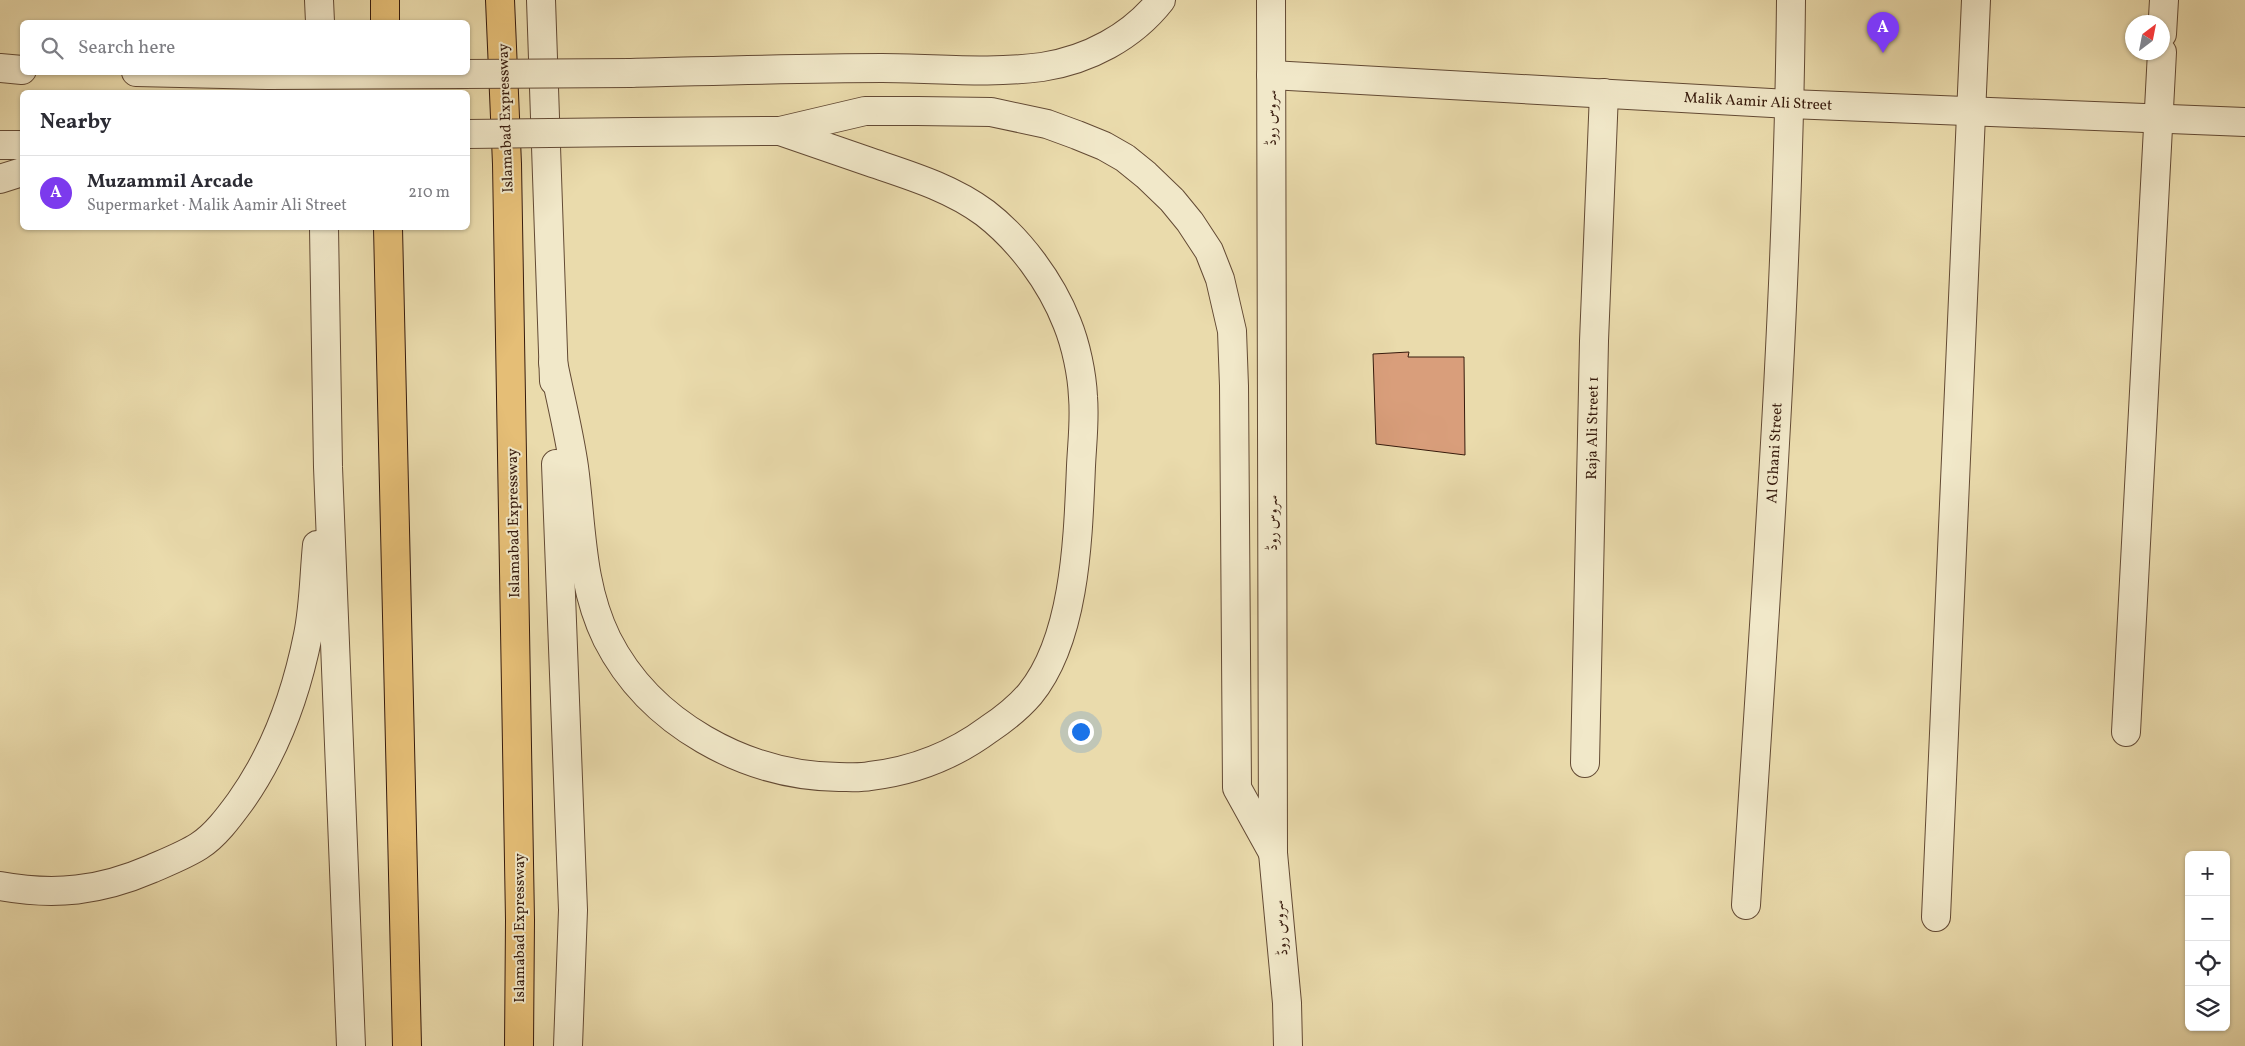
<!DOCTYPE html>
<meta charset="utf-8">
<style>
body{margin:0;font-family:Vollkorn,Amiri,serif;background:#f2f2f3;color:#2b2b33}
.controls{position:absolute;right:15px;bottom:15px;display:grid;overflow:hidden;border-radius:8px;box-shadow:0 1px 4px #0004}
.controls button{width:45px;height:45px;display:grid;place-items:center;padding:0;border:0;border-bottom:1px solid #e1e1e2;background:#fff;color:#2b2b33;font:25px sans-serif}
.compass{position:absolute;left:2125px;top:15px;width:45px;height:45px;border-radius:50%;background:#fff;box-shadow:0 1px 4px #0004;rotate:32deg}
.you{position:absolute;left:1080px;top:731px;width:18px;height:18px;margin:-12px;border:4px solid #fff;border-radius:50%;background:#1a73e8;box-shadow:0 0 0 8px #1a73e833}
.badge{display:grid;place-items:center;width:32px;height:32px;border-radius:50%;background:#7c3aed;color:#fff;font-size:16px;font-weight:700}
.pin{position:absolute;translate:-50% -41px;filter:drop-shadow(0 1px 2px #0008)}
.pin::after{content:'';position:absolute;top:26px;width:18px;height:15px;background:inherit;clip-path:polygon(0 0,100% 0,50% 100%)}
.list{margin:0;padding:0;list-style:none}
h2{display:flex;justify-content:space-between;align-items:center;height:65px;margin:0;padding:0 20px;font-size:21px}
h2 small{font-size:16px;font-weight:400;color:#7c7c81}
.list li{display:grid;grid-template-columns:32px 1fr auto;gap:15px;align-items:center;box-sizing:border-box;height:75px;padding:0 20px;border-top:1px solid #e1e1e2}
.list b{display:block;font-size:19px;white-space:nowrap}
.list p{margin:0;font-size:16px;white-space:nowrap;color:#7c7c81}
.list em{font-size:16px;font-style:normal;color:#7c7c81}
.icon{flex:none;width:28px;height:28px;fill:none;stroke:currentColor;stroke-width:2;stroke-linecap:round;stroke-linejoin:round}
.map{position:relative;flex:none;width:2245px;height:1046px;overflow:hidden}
.search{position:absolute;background:#fff;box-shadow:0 1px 4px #0004;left:20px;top:20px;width:450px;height:55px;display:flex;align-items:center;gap:12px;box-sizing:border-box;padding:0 18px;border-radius:8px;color:#7c7c81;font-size:19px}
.panel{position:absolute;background:#fff;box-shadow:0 1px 4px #0004;left:20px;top:90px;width:450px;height:140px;border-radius:8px}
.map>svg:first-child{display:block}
.building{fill:#d99e7b;stroke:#361a0c}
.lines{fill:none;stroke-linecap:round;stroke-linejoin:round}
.minor-casing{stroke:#634a34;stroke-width:30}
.tertiary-casing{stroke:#634a34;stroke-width:30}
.trunk-casing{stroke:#361a0c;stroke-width:30}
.minor{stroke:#f1e8c9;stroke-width:28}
.tertiary{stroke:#f1e8c9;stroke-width:28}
.trunk{stroke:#e5be76;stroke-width:28}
.tertiary-bridge-casing{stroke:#634a34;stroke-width:30;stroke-linecap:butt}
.tertiary-bridge{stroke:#f1e8c9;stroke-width:28}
.labels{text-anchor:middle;stroke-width:4;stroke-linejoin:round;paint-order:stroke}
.street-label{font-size:15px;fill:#361a0c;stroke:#f1e8c9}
</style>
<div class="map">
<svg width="2245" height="1046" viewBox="0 0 2245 1046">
<rect width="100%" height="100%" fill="#eadbac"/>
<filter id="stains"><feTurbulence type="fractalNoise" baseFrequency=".004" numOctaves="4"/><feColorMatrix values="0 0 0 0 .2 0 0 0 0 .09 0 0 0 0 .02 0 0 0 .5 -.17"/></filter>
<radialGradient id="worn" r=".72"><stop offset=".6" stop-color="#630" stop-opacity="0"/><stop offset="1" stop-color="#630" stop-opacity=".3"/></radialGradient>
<polygon class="building" points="1409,352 1408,357 1464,357 1465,455 1376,444 1373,354"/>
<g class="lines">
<defs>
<g id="minor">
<polyline points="2162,34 2164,0"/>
<polyline points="1271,75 1790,104 2245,122"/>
<polyline points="2126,732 2162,52"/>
<polyline points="1585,763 1594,341 1604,93"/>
<path d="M1746 905C1765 604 1788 302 1791 0"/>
<polyline points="1936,917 1976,0"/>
</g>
<g id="tertiary">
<polyline points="319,0 320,22"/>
<polyline points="541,0 554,381"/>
<polyline points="1271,0 1273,853 1287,1003 1288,1046"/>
<polyline points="0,68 22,70"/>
<polyline points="136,72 269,75"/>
<path d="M631 73C715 71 799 68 882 68 935 68 989 74 1042 67 1088 60 1132 37 1161 0"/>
<polyline points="635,132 780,131 865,111 917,111 991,112 1047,124 1077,135 1104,146 1125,158 1146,175 1172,200 1190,222 1209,251 1220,279 1232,331 1234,386 1237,788 1273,853"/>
<polyline points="0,145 22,145"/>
<polyline points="0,179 22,172"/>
<polyline points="324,228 328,467 351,1046"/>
<path d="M553 362C560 397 569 432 574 467 582 526 580 584 607 639 650 724 746 776 839 777 849 777 860 778 870 776 913 771 954 755 989 729 1004 719 1018 708 1030 694 1076 638 1078 536 1081 466 1082 444 1085 420 1083 397 1082 374 1076 345 1067 323 1051 282 1020 240 985 213 950 187 908 175 867 161 838 151 809 141 780 131"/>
<polyline points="556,464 573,910 568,1046"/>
<path d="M0 886C55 896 100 891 151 869 167 862 185 855 199 846 215 836 229 817 240 802 275 753 296 695 308 635 314 606 314 575 317 545"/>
</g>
<g id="trunk">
<polyline points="385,0 385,22"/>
<polyline points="500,0 507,164 520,920 519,1046"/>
<polyline points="388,228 407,1046"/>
</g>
</defs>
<use href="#minor" class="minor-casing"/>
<use href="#tertiary" class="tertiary-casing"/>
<use href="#trunk" class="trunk-casing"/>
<use href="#minor" class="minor"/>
<use href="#tertiary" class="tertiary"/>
<use href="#trunk" class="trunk"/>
<defs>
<g id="tertiary-bridge">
<polyline points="269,75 631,73"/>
<polyline points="468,134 635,132"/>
</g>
</defs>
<use href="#tertiary-bridge" class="tertiary-bridge-casing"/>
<use href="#tertiary-bridge" class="tertiary-bridge"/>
</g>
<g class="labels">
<g class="street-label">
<text transform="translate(1758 101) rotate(3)" y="5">Malik Aamir Ali Street</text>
<text transform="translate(505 118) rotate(-92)" y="5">Islamabad Expressway</text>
<text transform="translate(1271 118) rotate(-90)" y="5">سروس روڈ</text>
<text transform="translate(1592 428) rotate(-89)" y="5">Raja Ali Street 1</text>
<text transform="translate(1774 453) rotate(-87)" y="5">Al Ghani Street</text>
<text transform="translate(513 523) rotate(-91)" y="5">Islamabad Expressway</text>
<text transform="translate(1272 523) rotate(-90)" y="5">سروس روڈ</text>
<text transform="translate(519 928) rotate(-90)" y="5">Islamabad Expressway</text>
<text transform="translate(1280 928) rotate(-95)" y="5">سروس روڈ</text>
</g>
</g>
<rect width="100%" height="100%" filter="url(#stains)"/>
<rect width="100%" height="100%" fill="url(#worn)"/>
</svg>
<div class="controls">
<button>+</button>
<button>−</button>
<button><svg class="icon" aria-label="locate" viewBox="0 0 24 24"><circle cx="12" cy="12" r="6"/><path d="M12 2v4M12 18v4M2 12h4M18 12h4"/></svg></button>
<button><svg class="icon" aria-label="layers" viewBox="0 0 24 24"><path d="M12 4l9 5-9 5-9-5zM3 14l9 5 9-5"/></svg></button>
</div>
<svg class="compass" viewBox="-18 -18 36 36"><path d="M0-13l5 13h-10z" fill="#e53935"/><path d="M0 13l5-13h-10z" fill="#7c7c81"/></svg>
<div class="you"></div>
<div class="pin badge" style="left:1883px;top:53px">A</div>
<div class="search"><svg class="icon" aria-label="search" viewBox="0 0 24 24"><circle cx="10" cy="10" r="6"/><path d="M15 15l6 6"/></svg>Search here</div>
<section class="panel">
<h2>Nearby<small></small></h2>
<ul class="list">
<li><span class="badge">A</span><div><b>Muzammil Arcade</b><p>Supermarket · Malik Aamir Ali Street</p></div><em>210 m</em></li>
</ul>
</section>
</div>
